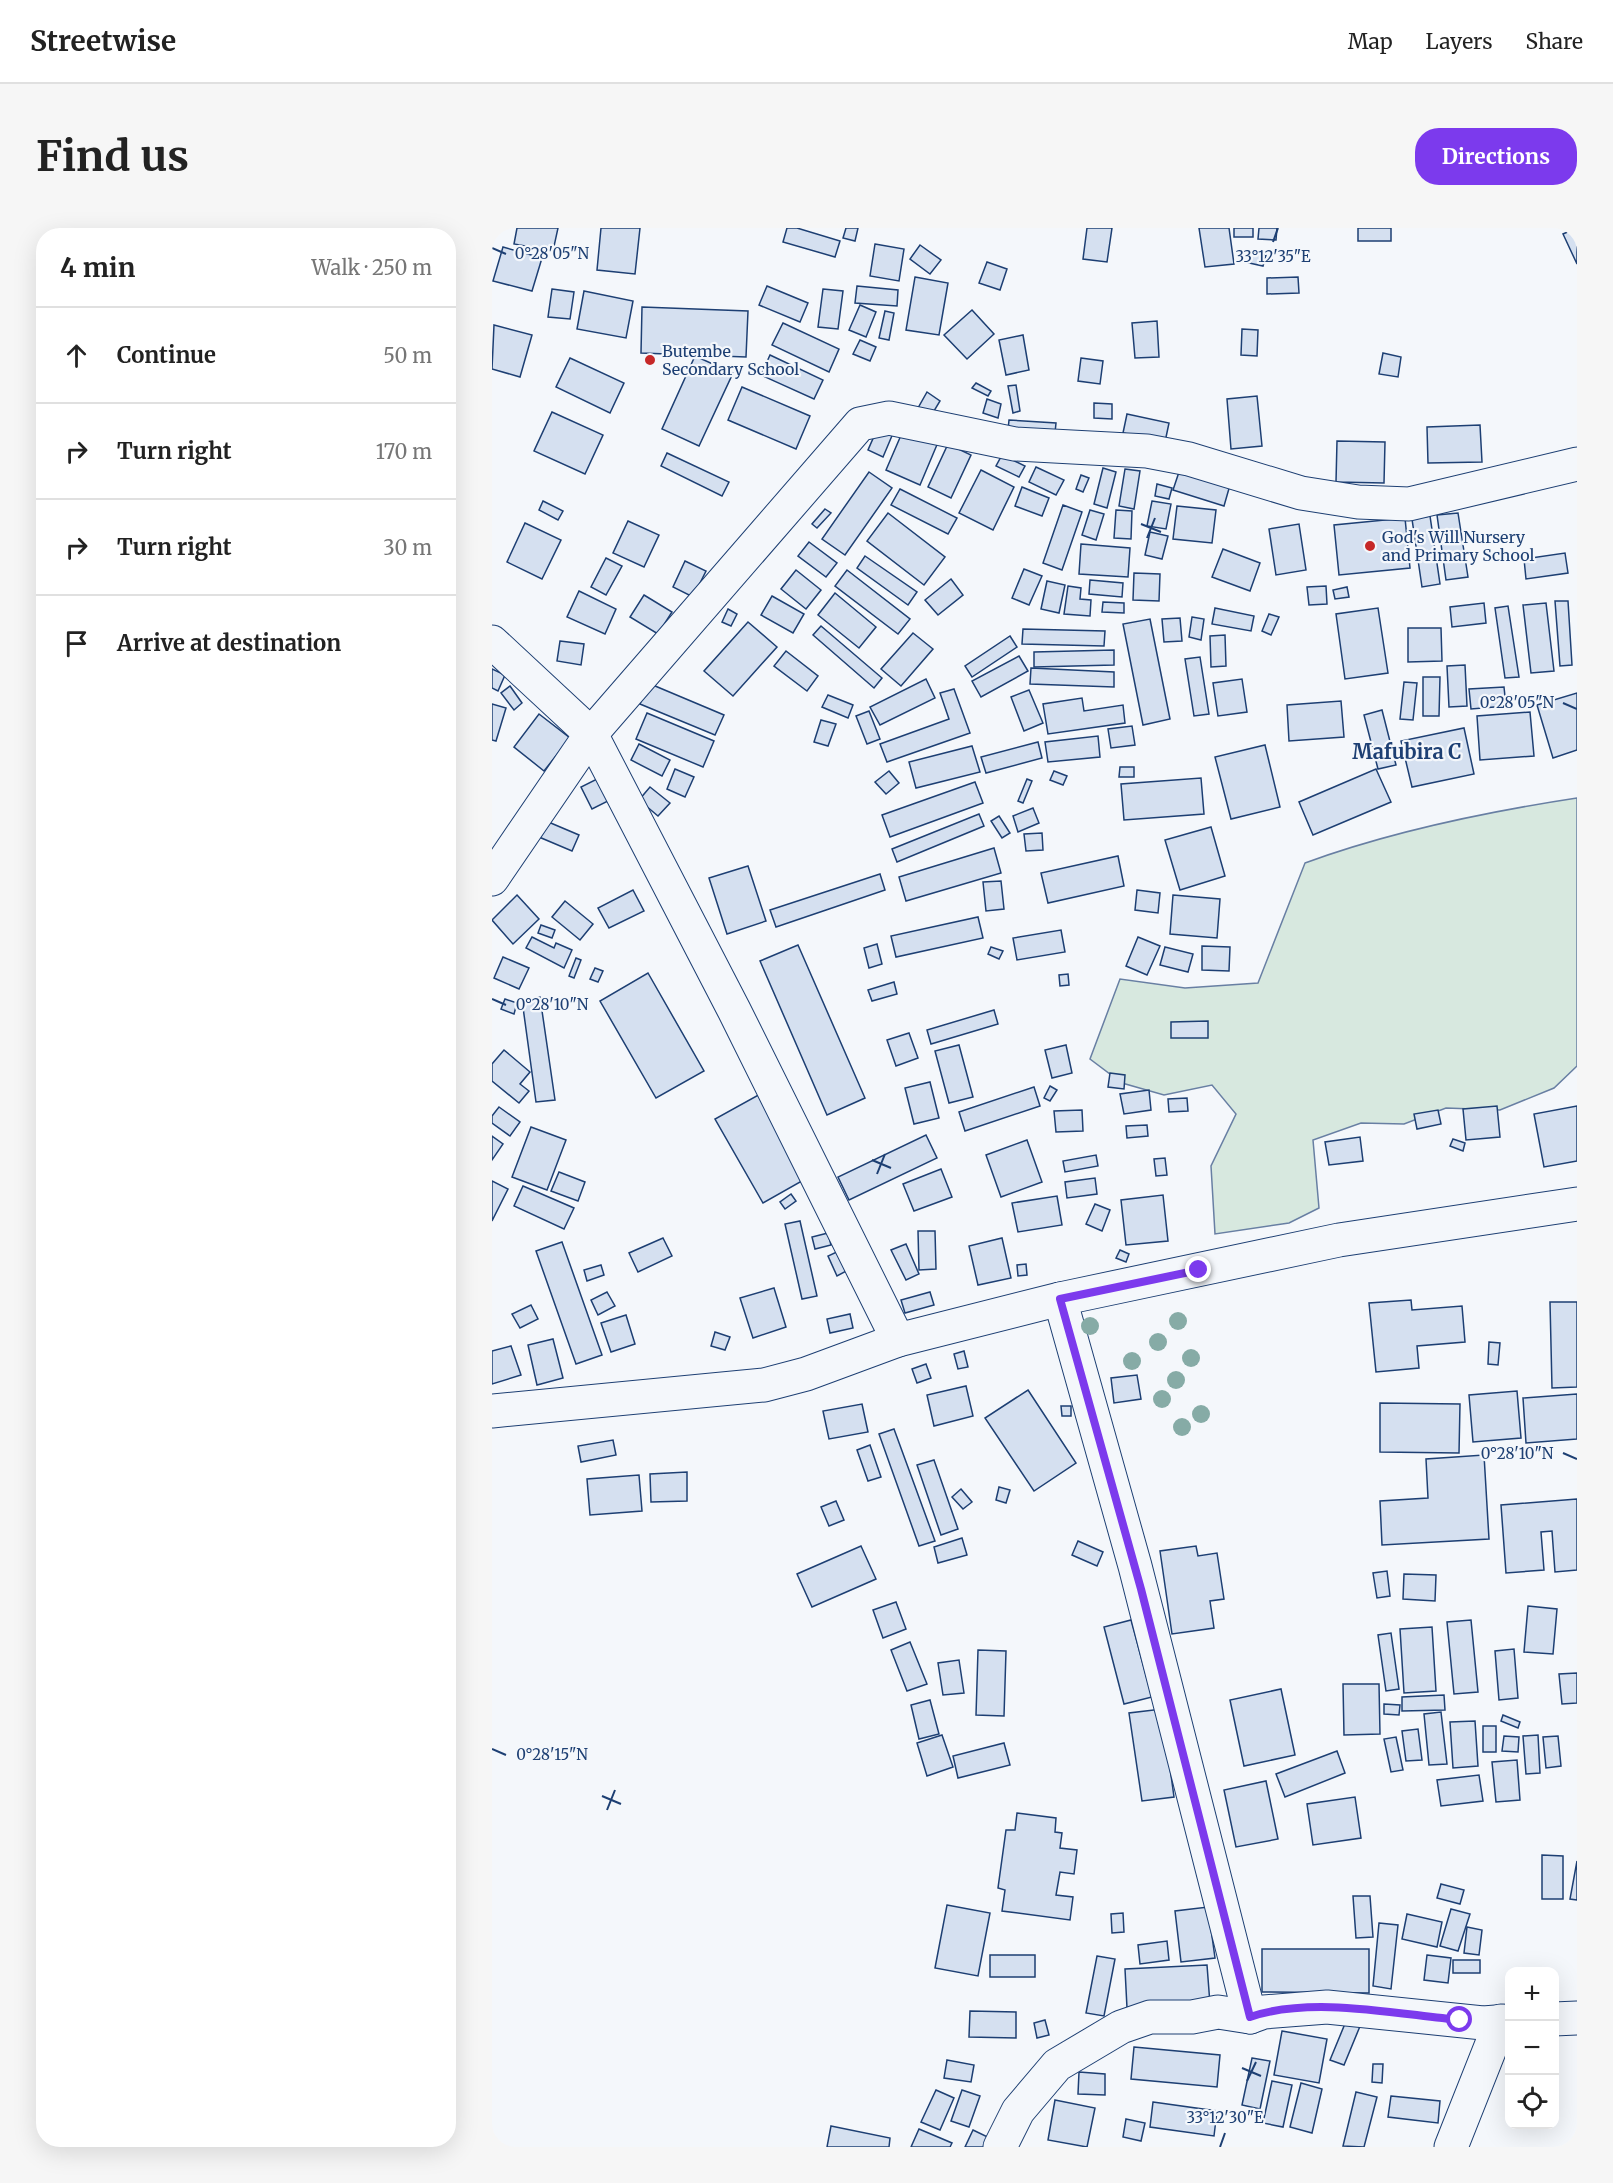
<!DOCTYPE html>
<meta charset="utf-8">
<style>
body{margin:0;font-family:Merriweather,serif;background:#f6f6f6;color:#222}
.controls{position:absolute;right:18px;bottom:18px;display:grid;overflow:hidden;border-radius:12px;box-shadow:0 6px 24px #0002}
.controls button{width:54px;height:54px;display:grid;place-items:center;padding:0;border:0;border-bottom:2px solid #e0e0e0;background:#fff;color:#222;font:30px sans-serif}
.stop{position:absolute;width:18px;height:18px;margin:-14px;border:4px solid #7c3aed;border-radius:50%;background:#fff}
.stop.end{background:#7c3aed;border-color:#fff;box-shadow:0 2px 6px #0008}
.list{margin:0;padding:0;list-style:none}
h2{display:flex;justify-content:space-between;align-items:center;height:78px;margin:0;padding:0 24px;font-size:26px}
h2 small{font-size:20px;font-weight:400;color:#767676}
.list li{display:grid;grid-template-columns:39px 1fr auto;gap:18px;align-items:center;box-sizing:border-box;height:96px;padding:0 24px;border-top:2px solid #e0e0e0}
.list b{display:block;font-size:22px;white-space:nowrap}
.list em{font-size:20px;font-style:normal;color:#767676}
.icon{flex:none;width:33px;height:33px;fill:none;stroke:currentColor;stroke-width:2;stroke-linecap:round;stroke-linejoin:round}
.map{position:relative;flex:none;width:1085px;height:1919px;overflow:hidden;border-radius:24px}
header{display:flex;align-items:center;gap:36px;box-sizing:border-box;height:84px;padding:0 30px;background:#fff;border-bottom:2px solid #e0e0e0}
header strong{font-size:28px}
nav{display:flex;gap:33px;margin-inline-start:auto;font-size:21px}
.intro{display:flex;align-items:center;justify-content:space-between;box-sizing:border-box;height:144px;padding:0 36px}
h1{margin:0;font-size:42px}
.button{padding:15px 27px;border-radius:24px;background:#7c3aed;color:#fff;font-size:21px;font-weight:700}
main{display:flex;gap:36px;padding:0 36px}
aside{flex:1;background:#fff;border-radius:24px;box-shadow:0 6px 24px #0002}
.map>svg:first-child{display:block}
.green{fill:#d7e8df;stroke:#687fa3;stroke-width:1.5}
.building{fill:#d5e0f0;stroke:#1d3f73;stroke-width:1.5}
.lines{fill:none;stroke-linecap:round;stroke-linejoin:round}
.minor-casing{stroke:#1d3f73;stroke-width:35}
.minor{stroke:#f4f7fb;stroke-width:33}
.tree{fill:#86aba6}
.route{stroke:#7c3aed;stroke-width:8}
.ticks{fill:none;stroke:#1d3f73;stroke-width:2}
.poi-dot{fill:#c62828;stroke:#f4f7fb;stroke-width:2}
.labels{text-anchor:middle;stroke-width:4.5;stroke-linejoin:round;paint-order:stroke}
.poi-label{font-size:16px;fill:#1d3f73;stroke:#f4f7fb;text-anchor:start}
.quarter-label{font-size:20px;font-weight:bold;fill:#1d3f73;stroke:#f4f7fb}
.ticks-label{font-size:15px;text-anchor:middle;fill:#1d3f73;stroke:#f4f7fb;stroke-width:4.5;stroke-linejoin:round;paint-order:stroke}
</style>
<header>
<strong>Streetwise</strong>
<nav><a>Map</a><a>Layers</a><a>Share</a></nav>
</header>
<div class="intro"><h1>Find us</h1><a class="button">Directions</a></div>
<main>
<aside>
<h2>4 min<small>Walk · 250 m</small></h2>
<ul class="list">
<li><svg class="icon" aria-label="ahead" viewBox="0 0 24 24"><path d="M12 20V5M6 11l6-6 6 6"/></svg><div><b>Continue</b></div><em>50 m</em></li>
<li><svg class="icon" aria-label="right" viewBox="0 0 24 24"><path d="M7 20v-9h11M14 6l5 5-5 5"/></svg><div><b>Turn right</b></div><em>170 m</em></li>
<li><svg class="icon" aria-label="right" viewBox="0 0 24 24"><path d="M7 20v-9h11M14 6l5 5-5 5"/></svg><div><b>Turn right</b></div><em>30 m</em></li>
<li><svg class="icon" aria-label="arrive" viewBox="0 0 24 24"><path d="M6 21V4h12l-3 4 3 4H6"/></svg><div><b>Arrive at destination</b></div></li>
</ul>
</aside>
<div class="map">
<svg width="1085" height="1919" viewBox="0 0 1085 1919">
<rect width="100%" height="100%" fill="#f4f7fb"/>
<path class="green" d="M1085 570V838L1062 860 1008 882 954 880 912 896 869 895 821 912 827 980 797 995 723 1006 719 938 744 886 720 857 672 867 630 855 598 831 628 751 693 760 766 755 813 635C900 603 993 584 1085 570Z"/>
<g class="building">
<polygon points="25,0 66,0 61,23 22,16"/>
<polygon points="109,0 148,0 143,46 105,42"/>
<polygon points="295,0 305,0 348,13 343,29 291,14"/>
<polygon points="354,0 366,0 363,13 351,10"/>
<polygon points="595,0 620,0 615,34 591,31"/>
<polygon points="707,0 737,0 742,36 713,39"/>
<rect x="742" y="0" width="19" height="9"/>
<polygon points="767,0 785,0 784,12 766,11"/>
<rect x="866" y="0" width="33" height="13"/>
<polygon points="1085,0 1085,36 1071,6"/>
<polygon points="383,16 412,21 407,53 378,48"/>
<polygon points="428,17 449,32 438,46 418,31"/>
<polygon points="11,19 50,30 40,63 1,53"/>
<polygon points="750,22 774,27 771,38 748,33"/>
<polygon points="495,34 515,41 508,62 487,55"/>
<polygon points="423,49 456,55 447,107 414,102"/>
<polygon points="806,49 807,65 775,66 775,50"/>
<polygon points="275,58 316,75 308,94 267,77"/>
<polygon points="365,58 406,62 405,78 363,75"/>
<polygon points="60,61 82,64 78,91 56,89"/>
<polygon points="331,61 351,63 346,101 326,99"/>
<polygon points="92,63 141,73 134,110 85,101"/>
<polygon points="368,77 384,84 374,109 357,102"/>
<polygon points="150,79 256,83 254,129 149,125"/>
<polygon points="480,82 502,106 475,131 452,107"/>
<polygon points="393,83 402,85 397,112 387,110"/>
<polygon points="665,93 667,129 643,130 640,95"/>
<polygon points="291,95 347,121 337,144 280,117"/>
<polygon points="2,97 40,107 28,149 0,141"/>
<polygon points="750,101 766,102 765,128 749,127"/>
<polygon points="531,107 537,142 514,147 507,112"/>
<polygon points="368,112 384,119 378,133 361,126"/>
<polygon points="891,125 909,129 906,149 887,146"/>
<polygon points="278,127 331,152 322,171 269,147"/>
<polygon points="203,128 241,145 207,218 170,201"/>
<polygon points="78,130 132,155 118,185 64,159"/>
<polygon points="589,130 611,133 608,156 586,153"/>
<polygon points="484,155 499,163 496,168 480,160"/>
<polygon points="524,157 528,183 521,185 516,158"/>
<polygon points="250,159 318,188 304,221 236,192"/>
<polygon points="435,164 448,173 439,188 426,180"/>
<polygon points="765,168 770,218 739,221 735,171"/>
<polygon points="495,171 509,176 506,190 491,185"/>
<polygon points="602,175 620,176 620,191 602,190"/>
<polygon points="60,184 111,207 93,246 42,223"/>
<polygon points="635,186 677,195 673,214 631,205"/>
<polygon points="517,192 564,195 563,205 516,202"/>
<polygon points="387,197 402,203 391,229 376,222"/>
<polygon points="988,197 990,234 936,235 935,199"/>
<polygon points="413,198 447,212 428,257 394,242"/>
<polygon points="845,213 893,214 892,255 844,254"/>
<polygon points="456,216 479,227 459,270 436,259"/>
<polygon points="175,225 237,254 230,268 169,238"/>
<polygon points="510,227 533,238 527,249 504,238"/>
<polygon points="544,239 572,252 564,267 537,254"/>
<polygon points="611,240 624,244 615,280 602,276"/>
<polygon points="633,241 648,243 642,281 627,278"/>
<polygon points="688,241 738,257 732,278 681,262"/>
<polygon points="489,242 522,259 501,302 467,285"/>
<polygon points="377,244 400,260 353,327 330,311"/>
<polygon points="589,247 597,250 591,264 584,261"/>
<polygon points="665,256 680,260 677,271 663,268"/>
<polygon points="530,259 557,270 550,288 523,278"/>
<polygon points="408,261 465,290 456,306 399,277"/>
<polygon points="51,273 71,283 66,292 47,282"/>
<polygon points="660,273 679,276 674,301 655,298"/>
<polygon points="571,277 590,284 570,342 551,335"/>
<polygon points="685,278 724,282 720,315 681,311"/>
<polygon points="333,281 339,285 325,300 320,296"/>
<polygon points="598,282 612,286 604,312 590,307"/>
<polygon points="624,282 640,283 639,311 622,310"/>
<polygon points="396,285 453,329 432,357 375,313"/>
<polygon points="966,285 976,349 954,352 945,287"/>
<polygon points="938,288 948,356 930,359 920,291"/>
<polygon points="913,290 918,340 847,347 842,297"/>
<polygon points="136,293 167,307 152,339 121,325"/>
<polygon points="33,295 69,312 50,351 15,334"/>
<polygon points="807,296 814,342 784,347 777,301"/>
<polygon points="658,304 676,308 670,331 653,327"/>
<polygon points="317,314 345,335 334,349 306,328"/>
<polygon points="589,316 638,320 636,349 587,346"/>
<polygon points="731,321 768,335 758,363 720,349"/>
<polygon points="1073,325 1076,345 1034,351 1032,331"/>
<polygon points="373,328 425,364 416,377 365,340"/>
<polygon points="114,330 130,338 114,367 99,359"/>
<polygon points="193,333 214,343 201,369 181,359"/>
<polygon points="532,341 550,348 537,377 520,370"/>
<polygon points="304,342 329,362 314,381 289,361"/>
<polygon points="355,342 418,391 406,406 343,358"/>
<polygon points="642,345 668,346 667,373 641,372"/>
<polygon points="459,351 471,367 446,387 433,372"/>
<polygon points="598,352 631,355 630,369 597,366"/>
<polygon points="555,353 573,357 567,385 549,381"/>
<polygon points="576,358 589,360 588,371 599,372 598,388 572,386"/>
<polygon points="834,358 835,376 817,377 815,359"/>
<polygon points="855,359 857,369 843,371 841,362"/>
<polygon points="87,363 124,381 113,406 75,389"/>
<polygon points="343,365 384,399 367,420 326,387"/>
<polygon points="152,367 180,384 166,406 138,389"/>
<polygon points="280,368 312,386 301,405 269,387"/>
<polygon points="1063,373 1076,373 1080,437 1068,438"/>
<polygon points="611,374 632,375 632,385 610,384"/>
<polygon points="992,375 994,395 960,399 958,379"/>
<polygon points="1054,375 1062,443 1039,445 1031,377"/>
<polygon points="1016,378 1027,449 1013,450 1003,380"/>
<polygon points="723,380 762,388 759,403 720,396"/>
<polygon points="886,380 896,445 853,451 844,386"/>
<polygon points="236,381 245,386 239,398 230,394"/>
<polygon points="777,386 787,389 779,407 770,403"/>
<polygon points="700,389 712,391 709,412 697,409"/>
<polygon points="688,390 690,413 672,414 670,391"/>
<polygon points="658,391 678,491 651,497 631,396"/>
<polygon points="256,394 285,419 241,468 212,443"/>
<polygon points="329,398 390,450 382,460 321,407"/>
<polygon points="916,400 949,400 950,433 916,434"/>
<polygon points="531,401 613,403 612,418 530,416"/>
<polygon points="421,405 441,421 409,458 389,441"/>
<polygon points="733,407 734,438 719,439 718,408"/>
<polygon points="518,408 525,419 480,449 473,438"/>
<polygon points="68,413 92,416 89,437 65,433"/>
<polygon points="622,422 622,437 542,439 542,424"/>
<polygon points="294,423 326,448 315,463 282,438"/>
<polygon points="527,428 536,443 489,469 480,453"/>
<polygon points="708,429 717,486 702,488 693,431"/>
<polygon points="973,437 975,478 957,479 955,438"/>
<polygon points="539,440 622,444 622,459 538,456"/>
<polygon points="0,441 13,447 6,463 0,460"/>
<polygon points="931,449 948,449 947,488 931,488"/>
<polygon points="434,451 443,470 388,497 378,479"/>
<polygon points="750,451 755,484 726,488 721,455"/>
<polygon points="912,454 925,455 921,492 908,491"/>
<polygon points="156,455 232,487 223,507 148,476"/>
<polygon points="18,458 30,475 22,482 9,465"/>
<polygon points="1012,459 1014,478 979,481 977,461"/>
<polygon points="462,461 478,505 395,534 388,516 457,491 448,465"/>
<polygon points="537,462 551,495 532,503 519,469"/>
<polygon points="1085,465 1085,522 1061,530 1045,477"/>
<polygon points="336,467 361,477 356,490 330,479"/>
<polygon points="590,470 592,483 631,477 633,495 556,506 551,476"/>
<polygon points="849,473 852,509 797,513 795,477"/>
<polygon points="0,476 14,480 4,513 0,512"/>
<polygon points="890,482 904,537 886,541 872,487"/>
<polygon points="377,483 388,511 375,516 364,488"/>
<polygon points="1038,484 1042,528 988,532 985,488"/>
<polygon points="155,485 222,513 211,539 144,511"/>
<polygon points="47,486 78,510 52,543 22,519"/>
<polygon points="329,492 344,496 336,518 322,514"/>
<polygon points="640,498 643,517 619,520 616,501"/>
<polygon points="972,500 982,546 920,559 909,513"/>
<polygon points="606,508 608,529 556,534 553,514"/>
<polygon points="546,514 550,530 494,545 489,529"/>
<polygon points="147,516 178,532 170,548 139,532"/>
<polygon points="773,517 788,579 739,591 723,529"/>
<polygon points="480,518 488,544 424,560 417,534"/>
<polygon points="628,539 642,539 642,549 627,549"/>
<polygon points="183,541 202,549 193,569 175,561"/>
<polygon points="884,541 899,574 821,607 807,574"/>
<polygon points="397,543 407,555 394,566 383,554"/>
<polygon points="562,543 575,548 571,557 558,552"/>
<polygon points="113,547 124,569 100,581 89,559"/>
<polygon points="709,550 712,586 632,592 629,556"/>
<polygon points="535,551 540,553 531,575 526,573"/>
<polygon points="483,554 491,575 398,609 390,587"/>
<polygon points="158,559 178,575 166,588 147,572"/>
<polygon points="541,580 547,595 526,604 521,588"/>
<polygon points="487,586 492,598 405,634 400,621"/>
<polygon points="507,588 518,605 510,610 499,593"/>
<polygon points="54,593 87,607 80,623 47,609"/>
<polygon points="719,599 733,648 688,662 673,612"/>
<polygon points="550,605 551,622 534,623 532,606"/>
<polygon points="502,620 509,645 414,673 407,649"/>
<polygon points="626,628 632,658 556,675 549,645"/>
<polygon points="256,638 274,693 235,706 217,650"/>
<polygon points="388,646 393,662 284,699 278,682"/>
<polygon points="509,653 512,681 494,683 491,654"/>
<polygon points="141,662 152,683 117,700 106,680"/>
<polygon points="645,662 668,665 666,685 643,682"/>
<polygon points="25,667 47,691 21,716 0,692"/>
<polygon points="681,667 728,671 725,710 678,706"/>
<polygon points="73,673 101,696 88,712 60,689"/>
<polygon points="486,689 491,710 404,729 399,708"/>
<polygon points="49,697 63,702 60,710 46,705"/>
<polygon points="569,702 573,724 525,732 521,710"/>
<polygon points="40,709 62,720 64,715 80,722 72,740 34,720"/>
<polygon points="646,709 668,718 655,747 634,738"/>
<polygon points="385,716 390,736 377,740 372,720"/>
<polygon points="306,717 373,870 335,887 268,733"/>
<polygon points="710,718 738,719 737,743 710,742"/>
<polygon points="499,719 511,723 507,731 496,726"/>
<polygon points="673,719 701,726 696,744 668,737"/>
<polygon points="11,729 37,740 27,761 2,750"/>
<polygon points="84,730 89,732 82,750 77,748"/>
<polygon points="103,740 111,743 106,754 98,751"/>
<polygon points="156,745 212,843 164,870 108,773"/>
<polygon points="576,746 577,757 568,758 567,747"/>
<polygon points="402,754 405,766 380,773 376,762"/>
<polygon points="48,769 63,872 44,874 30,772"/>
<polygon points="13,771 25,775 22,786 9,781"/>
<polygon points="502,782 506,796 439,816 435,802"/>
<polygon points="716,793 716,810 679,810 679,794"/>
<polygon points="417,805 426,830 404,838 395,812"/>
<polygon points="467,817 481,869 457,875 443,823"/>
<polygon points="574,817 580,845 560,850 553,822"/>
<polygon points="12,822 38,844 28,856 37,863 27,875 0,853 0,836"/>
<polygon points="618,845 633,847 632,861 616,859"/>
<polygon points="438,854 447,890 422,896 413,860"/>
<polygon points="558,858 565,862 558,873 552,870"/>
<polygon points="542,859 548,878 473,903 467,884"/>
<polygon points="657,862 659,882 632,886 628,866"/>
<polygon points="270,865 317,949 271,975 223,891"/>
<polygon points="695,870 696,883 677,884 676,871"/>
<polygon points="1005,878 1008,909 974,912 971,881"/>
<polygon points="1085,878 1085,933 1052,939 1042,886"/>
<polygon points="7,879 28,894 18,908 0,895 0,888"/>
<polygon points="590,882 591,903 564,904 562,883"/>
<polygon points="946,882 949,896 925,901 922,886"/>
<polygon points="655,897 656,908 635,910 634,898"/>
<polygon points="39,899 74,912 55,962 20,949"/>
<polygon points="434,907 445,930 357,972 346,949"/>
<polygon points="0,908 11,916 0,932"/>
<polygon points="868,909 871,933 837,937 833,914"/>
<polygon points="961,911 973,915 971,923 958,918"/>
<polygon points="535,912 550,954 509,969 494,927"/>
<polygon points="604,927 606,938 573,944 571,933"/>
<polygon points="673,930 675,947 664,948 662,931"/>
<polygon points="449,941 460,969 422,983 411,956"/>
<polygon points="67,944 93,954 86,973 59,963"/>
<polygon points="603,950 605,966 575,970 573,954"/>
<polygon points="0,953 16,961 0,993"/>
<polygon points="31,958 82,980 72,1001 22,978"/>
<polygon points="299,966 304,973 293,981 288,974"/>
<polygon points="671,967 676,1013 634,1017 629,972"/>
<polygon points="565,968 570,997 526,1004 520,975"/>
<polygon points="603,976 618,982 610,1003 594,996"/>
<polygon points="308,993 325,1068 310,1071 293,996"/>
<polygon points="426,1003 443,1003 444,1041 427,1042"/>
<polygon points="336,1005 339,1017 323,1021 320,1009"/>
<polygon points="171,1010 180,1028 146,1044 137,1025"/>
<polygon points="510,1010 519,1050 486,1057 477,1018"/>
<polygon points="70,1014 110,1127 84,1136 44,1023"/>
<polygon points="414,1016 427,1046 414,1052 399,1022"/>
<polygon points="349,1022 358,1041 345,1048 336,1028"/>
<polygon points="628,1022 637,1026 634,1034 624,1030"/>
<polygon points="534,1036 535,1047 526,1048 525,1037"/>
<polygon points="109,1037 112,1047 95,1053 92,1042"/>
<polygon points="282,1060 294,1099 261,1110 248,1070"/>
<polygon points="115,1064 123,1078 106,1087 99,1072"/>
<polygon points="438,1064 442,1077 413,1085 409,1072"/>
<polygon points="919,1072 920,1082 970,1078 973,1114 925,1118 927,1140 884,1144 877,1075"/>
<polygon points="1058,1074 1085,1074 1085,1159 1060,1160"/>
<polygon points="39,1077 46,1091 28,1100 20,1086"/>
<polygon points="358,1086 361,1100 338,1105 335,1091"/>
<polygon points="134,1087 143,1116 119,1124 109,1095"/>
<polygon points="223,1104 238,1109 233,1122 219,1118"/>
<polygon points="61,1111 71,1150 45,1157 36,1117"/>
<polygon points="997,1114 1008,1115 1006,1137 996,1136"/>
<polygon points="19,1118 29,1147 0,1156 0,1123"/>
<polygon points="472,1123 476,1139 466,1141 462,1126"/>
<polygon points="434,1136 439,1150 425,1155 420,1141"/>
<polygon points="645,1147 649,1171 622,1175 619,1150"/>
<polygon points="474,1158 481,1188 442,1198 435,1167"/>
<polygon points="536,1162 584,1235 542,1263 493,1190"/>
<polygon points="1025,1163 1029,1210 981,1214 977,1167"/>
<polygon points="1085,1166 1085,1211 1034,1215 1031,1170"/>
<polygon points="888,1175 968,1176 967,1225 888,1224"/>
<polygon points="370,1176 376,1204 337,1211 331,1183"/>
<polygon points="569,1178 579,1178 579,1188 570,1188"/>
<polygon points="402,1201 443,1313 427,1318 387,1206"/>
<polygon points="121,1212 124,1227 89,1234 86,1218"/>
<polygon points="378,1217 389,1249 376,1253 365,1222"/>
<polygon points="992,1227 997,1311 890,1317 888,1273 936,1270 934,1231"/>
<polygon points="442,1232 466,1301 449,1307 425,1237"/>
<polygon points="195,1244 195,1273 159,1274 158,1246"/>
<polygon points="147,1247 150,1283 98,1287 95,1251"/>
<polygon points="507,1259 518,1262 514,1275 504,1272"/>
<polygon points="469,1261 480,1274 471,1281 460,1269"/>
<polygon points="1085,1271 1085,1342 1063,1344 1060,1303 1049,1304 1052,1342 1014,1345 1009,1277"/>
<polygon points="344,1273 352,1292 337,1298 329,1279"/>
<polygon points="470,1310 475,1327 446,1335 442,1319"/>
<polygon points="586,1313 611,1324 605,1338 580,1327"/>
<polygon points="369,1318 384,1351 320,1379 305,1346"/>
<polygon points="704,1318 706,1328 725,1325 732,1371 718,1373 722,1400 680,1406 668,1323"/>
<polygon points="895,1343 898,1368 885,1370 881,1345"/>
<polygon points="912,1346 944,1347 943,1373 911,1371"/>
<polygon points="404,1374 414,1401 391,1410 381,1382"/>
<polygon points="1036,1378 1065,1381 1061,1426 1032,1424"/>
<polygon points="639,1392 660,1469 632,1476 612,1399"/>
<polygon points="979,1392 986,1464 962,1466 955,1394"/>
<polygon points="940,1399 944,1463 912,1465 908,1401"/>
<polygon points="899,1405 907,1461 894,1463 886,1407"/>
<polygon points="418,1414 435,1456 415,1463 399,1422"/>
<polygon points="1022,1421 1026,1470 1007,1472 1003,1423"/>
<polygon points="486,1422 514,1423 512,1488 484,1487"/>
<polygon points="467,1432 472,1465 451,1467 446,1435"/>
<polygon points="1085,1445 1085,1475 1070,1476 1067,1446"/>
<polygon points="851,1456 887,1456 888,1506 852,1507"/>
<polygon points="789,1461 803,1527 752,1538 738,1472"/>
<polygon points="952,1467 953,1482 910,1483 910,1469"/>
<polygon points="438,1472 447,1506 427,1511 419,1477"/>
<polygon points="892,1476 908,1477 907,1487 892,1486"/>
<polygon points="670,1481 682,1569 650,1573 637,1485"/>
<polygon points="949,1484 955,1536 937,1537 932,1486"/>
<polygon points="1011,1487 1028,1494 1026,1500 1009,1493"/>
<polygon points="983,1493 986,1538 961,1540 958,1494"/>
<rect x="991" y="1498" width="13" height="26"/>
<polygon points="926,1501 930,1532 914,1533 910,1503"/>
<polygon points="450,1507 461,1539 435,1548 425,1515"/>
<polygon points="1046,1507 1048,1545 1034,1546 1031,1508"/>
<polygon points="1012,1508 1027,1509 1026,1524 1010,1523"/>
<polygon points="1066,1508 1069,1538 1054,1540 1051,1509"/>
<polygon points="904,1509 911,1542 899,1544 892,1511"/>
<polygon points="512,1515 518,1537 466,1550 461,1528"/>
<polygon points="845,1523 853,1545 793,1569 784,1546"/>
<polygon points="1025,1532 1028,1572 1004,1574 1000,1534"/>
<polygon points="987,1547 991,1573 949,1578 945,1552"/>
<polygon points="774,1553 786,1611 744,1619 732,1562"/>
<polygon points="863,1569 869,1610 821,1617 815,1576"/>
<polygon points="525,1585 564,1590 563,1604 570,1605 568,1620 585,1622 582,1646 568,1644 564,1667 581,1669 578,1692 510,1683 513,1662 506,1660 514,1602 523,1602"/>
<polygon points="1050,1627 1071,1628 1071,1671 1050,1671"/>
<polygon points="1085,1633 1085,1672 1078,1671"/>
<polygon points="949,1656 972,1662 968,1676 945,1670"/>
<polygon points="861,1668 878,1668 881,1709 864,1710"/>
<polygon points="455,1677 498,1685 486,1748 443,1740"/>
<polygon points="716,1679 723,1730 689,1734 683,1683"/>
<polygon points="959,1681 978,1686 966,1723 948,1718"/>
<polygon points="631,1685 632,1704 620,1705 619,1686"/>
<polygon points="915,1686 950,1694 945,1719 910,1711"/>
<polygon points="887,1695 906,1697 899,1761 881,1758"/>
<polygon points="975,1699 990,1702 987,1727 972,1725"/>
<polygon points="675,1713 677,1732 648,1736 646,1717"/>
<polygon points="770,1721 877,1721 877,1765 770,1764"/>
<rect x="498" y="1727" width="45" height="22"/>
<polygon points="935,1727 959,1730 956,1755 932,1752"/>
<polygon points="605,1728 623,1731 612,1788 594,1785"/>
<rect x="961" y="1732" width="27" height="13"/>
<polygon points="715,1737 718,1776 635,1780 633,1741"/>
<polygon points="478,1783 524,1784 524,1810 477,1809"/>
<polygon points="857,1786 871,1791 852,1837 838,1832"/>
<polygon points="553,1792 557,1807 545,1810 542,1795"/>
<polygon points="790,1803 835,1811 827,1855 782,1847"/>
<polygon points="642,1819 728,1827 725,1859 639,1851"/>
<polygon points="760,1830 778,1833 768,1881 750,1877"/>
<polygon points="455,1832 482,1837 479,1854 452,1850"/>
<polygon points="881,1836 891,1836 890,1855 880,1854"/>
<polygon points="587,1844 613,1846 613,1867 586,1866"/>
<polygon points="780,1853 800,1857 791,1899 771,1895"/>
<polygon points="809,1855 830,1861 820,1905 798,1899"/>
<polygon points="444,1862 462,1870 448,1902 429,1894"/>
<polygon points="470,1862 488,1868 477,1899 459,1893"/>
<polygon points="864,1864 885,1869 872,1919 851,1918"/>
<polygon points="899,1868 948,1873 946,1895 896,1889"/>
<polygon points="563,1872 603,1880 595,1919 556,1912"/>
<polygon points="661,1874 725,1883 722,1908 658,1899"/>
<polygon points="634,1891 653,1895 649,1913 631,1909"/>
<polygon points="339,1898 398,1910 397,1919 335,1919"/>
<polygon points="427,1901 460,1915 458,1919 419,1919"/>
<polygon points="481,1902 502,1912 499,1919 473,1919"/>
</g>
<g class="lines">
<defs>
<g id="minor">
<polyline points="0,414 99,506 242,782 406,1112"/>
<polyline points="0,651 99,506 368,196 397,190 523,216 655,223 697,231 809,265 866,274 917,276 1085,236"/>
<polyline points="568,1071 643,1338 758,1789"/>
<polyline points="0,1183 272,1157 314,1146 406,1112 568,1071 847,1012 1085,976"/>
<polyline points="1062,1791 1085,1790"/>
<polyline points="508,1919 526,1883 565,1837 629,1799 658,1789 700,1789 726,1784 758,1789 772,1784 835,1779 991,1795 1017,1793"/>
<polyline points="959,1919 1009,1793"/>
</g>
</defs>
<use href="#minor" class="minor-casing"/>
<use href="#minor" class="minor"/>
</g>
<g class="tree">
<circle cx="686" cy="1093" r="9"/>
<circle cx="598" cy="1098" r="9"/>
<circle cx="666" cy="1114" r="9"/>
<circle cx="699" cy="1130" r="9"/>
<circle cx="640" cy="1133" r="9"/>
<circle cx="684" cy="1152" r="9"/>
<circle cx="670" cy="1171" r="9"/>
<circle cx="709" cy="1186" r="9"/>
<circle cx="690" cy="1199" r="9"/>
</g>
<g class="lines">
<path class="route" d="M707 1042 568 1071 649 1361 758 1789C820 1768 903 1786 968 1792"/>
</g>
<path class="ticks" d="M781 14 786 0M0 20 14 26M649 296 669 304M655 310 663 290M1071 475 1085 481M0 771 14 777M380 932 399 940M385 946 393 926M1071 1225 1085 1231M0 1521 14 1527M110 1568 129 1576M115 1582 123 1562M750 1840 769 1848M755 1853 764 1834M728 1919 733 1905"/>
<g class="poi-dot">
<circle cx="158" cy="132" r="6"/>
<circle cx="878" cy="318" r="6"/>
</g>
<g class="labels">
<g class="poi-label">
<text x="170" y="129">Butembe<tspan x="170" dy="18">Secondary School</tspan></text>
<text x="890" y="315">God's Will Nursery<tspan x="890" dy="18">and Primary School</tspan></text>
</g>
<g class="quarter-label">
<text x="915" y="531">Mafubira C</text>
</g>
</g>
<g class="ticks-label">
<text x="60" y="31">0°28'05"N</text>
<text x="781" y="34">33°12'35"E</text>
<text x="1025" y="480">0°28'05"N</text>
<text x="60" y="782">0°28'10"N</text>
<text x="1025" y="1231">0°28'10"N</text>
<text x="60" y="1532">0°28'15"N</text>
<text x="733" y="1895">33°12'30"E</text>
</g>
</svg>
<div class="controls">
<button>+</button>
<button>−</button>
<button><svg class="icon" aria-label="locate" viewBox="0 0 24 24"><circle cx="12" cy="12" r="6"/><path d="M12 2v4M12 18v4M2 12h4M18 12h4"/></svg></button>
</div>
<div class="stop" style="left:968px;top:1792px"></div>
<div class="stop end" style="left:707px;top:1042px"></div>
</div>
</main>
